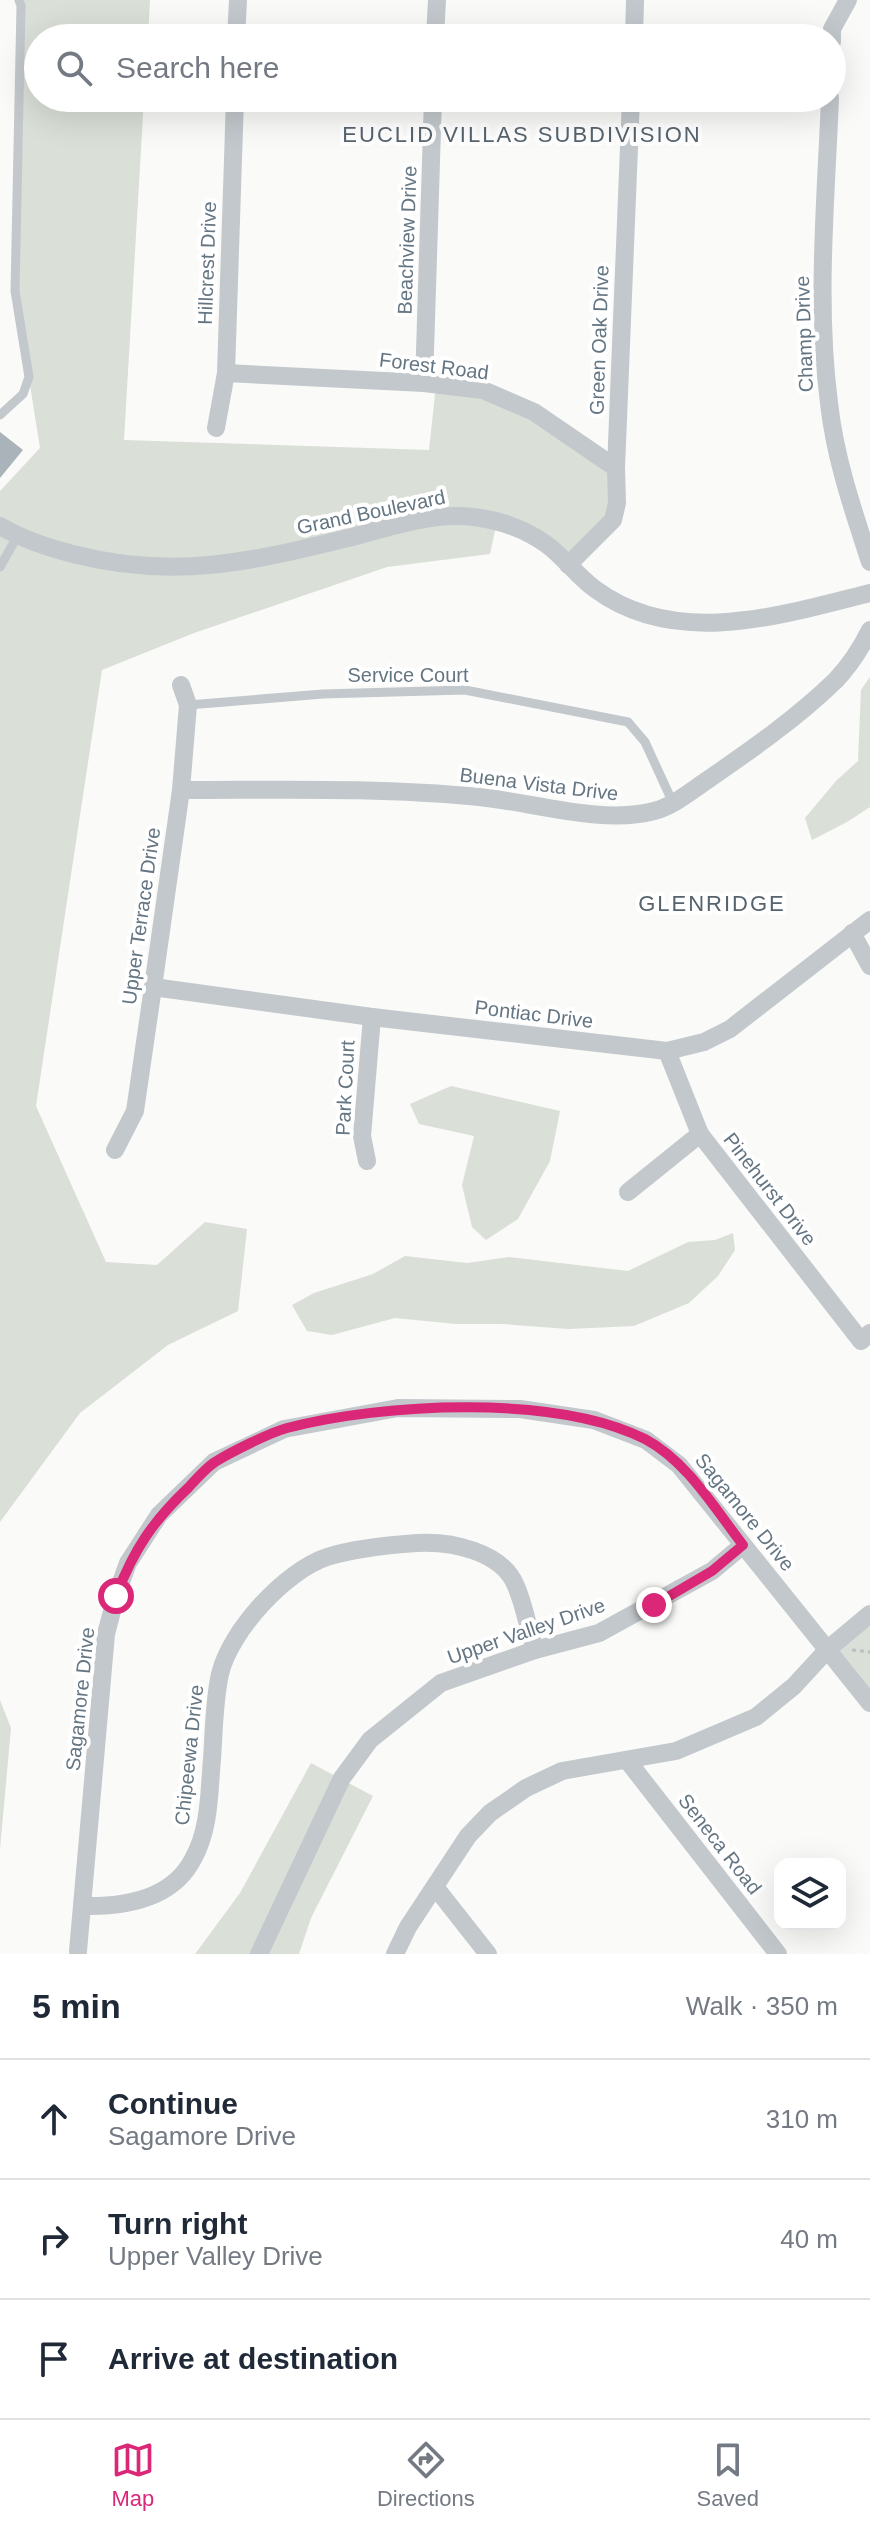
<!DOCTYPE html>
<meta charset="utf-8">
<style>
body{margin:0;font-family:Arial,sans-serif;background:#f6f6f7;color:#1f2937}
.controls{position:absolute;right:24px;bottom:24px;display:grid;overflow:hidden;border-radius:16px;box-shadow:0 8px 32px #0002}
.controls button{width:72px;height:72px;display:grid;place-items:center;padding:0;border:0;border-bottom:2px solid #e0e1e3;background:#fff;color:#1f2937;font:40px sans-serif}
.stop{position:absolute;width:24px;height:24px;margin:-18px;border:6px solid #db2777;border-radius:50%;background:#fff}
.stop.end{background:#db2777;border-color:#fff;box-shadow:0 2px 8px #0008}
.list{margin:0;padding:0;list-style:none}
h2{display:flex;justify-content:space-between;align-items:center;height:104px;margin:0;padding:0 32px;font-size:34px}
h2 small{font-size:26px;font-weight:400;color:#747a83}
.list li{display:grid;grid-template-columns:52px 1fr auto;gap:24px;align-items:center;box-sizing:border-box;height:120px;padding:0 32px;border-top:2px solid #e0e1e3}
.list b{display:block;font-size:30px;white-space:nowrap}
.list p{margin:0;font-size:26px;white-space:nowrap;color:#747a83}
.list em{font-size:26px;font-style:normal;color:#747a83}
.icon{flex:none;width:44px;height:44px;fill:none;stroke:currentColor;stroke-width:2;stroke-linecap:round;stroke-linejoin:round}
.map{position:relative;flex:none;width:870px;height:1954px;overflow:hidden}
.search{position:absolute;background:#fff;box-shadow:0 8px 32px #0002;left:24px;right:24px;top:24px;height:88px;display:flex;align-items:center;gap:20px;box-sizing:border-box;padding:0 28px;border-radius:44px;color:#747a83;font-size:30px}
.sheet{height:464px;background:#fff}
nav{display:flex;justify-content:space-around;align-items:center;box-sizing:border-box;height:112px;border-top:2px solid #e0e1e3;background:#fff;font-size:22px;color:#747a83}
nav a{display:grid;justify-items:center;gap:4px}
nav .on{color:#db2777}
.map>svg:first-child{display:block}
.green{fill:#dadfd7}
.building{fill:#aab3b9}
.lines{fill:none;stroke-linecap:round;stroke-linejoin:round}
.path{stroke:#bbbfc2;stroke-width:3;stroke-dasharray:4 4;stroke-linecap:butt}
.lane{stroke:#c3c8cc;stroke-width:9}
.street{stroke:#c3c8cc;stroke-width:18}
.route{stroke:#db2777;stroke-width:10}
.labels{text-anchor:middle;stroke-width:8;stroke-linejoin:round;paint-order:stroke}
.street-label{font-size:20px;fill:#657683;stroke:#fff}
.neighbourhood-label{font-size:22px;letter-spacing:2px;fill:#57646e;stroke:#fff}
</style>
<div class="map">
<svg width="870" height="1954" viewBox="0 0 870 1954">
<rect width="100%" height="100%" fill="#fafaf8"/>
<g class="green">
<polygon points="19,0 150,0 148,38 38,38 38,98 144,98 124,440 429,450 436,385 483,390 616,468 617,503 568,565 497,521 490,554 387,567 194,633 102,670 36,1106 106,1262 157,1265 205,1222 247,1229 238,1311 168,1345 80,1413 0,1522 0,491 40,448 15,291"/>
<polygon points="870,677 870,807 847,822 812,840 805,818 836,781 858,761 861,690"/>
<polygon points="451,1086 560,1111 550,1161 518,1219 486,1240 472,1227 462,1185 474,1136 419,1124 410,1104"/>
<polygon points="733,1233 735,1250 718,1276 689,1303 634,1326 568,1329 503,1324 456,1324 395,1318 332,1335 307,1331 292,1305 314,1293 373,1274 405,1256 467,1263 509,1257 628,1271 688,1242 715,1240"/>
<polygon points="870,1614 870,1703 828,1649"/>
<polygon points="0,1700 11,1728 0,1849"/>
<polygon points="311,1763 373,1796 311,1918 299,1954 195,1954 240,1893"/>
</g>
<polygon class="building" points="0,432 23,450 0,478"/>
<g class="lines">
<polyline class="path" points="852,1650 870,1652"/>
<g class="lane">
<polyline points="0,415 23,394 29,377 15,291 21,6 19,0"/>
<polyline points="0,567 18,535"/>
<polyline points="188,705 323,694 465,690 628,722 645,742 673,803"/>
</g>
<g class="street">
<polyline points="236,38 238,0"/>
<polyline points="435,38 437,0"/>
<polyline points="634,38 635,0"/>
<polyline points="832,42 832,29 848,0"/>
<path d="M830 98C826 199 816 302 829 403 835 458 853 510 870 562"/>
<polyline points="226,373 424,383 483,390 534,412 616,468"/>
<polyline points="424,383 433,98"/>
<polyline points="216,428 226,373 235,98"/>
<path d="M0 526C22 539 49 548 73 554 174 580 250 562 348 538 387 528 432 512 473 517 499 520 525 529 546 544 564 557 577 576 595 589 676 649 782 615 870 593"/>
<polyline points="568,565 613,520 617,503 616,468 631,98"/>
<path d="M181 790C280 790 380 787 479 797 532 802 603 825 654 811 673 806 690 792 706 781 751 750 797 718 836 680 850 665 861 648 870 630"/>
<polyline points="852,933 870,966"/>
<polyline points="153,987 372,1017 667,1051 704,1042 730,1029 870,920"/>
<polyline points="667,1051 700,1134 861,1341 870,1333"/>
<polyline points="115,1150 135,1111 153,987 181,790 188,705 181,685"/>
<polyline points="367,1161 362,1136 372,1017"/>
<polyline points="628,1192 700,1134"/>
<polyline points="627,1760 778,1954"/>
<polyline points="436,1888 488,1954"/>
<path d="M82 1906C123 1907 172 1900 193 1859 210 1829 209 1792 212 1759 214 1731 214 1701 220 1674 230 1631 285 1571 327 1557 355 1548 388 1545 417 1543 450 1541 502 1551 516 1586 525 1607 528 1629 535 1650"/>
<polyline points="78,1951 106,1634 116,1596 128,1563 159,1515 214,1462 284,1429 398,1408 520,1409 594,1420 646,1440 679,1465 870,1703"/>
<polyline points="259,1954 342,1778 370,1740 441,1683 535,1650 599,1633 712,1571 743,1545"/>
<polyline points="395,1954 408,1927 468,1836 490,1813 526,1788 562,1771 676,1751 756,1717 794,1686 828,1649 870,1614"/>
</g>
</g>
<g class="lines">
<path class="route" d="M116 1596C134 1549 153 1521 189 1487 197 1478 206 1468 215 1462 231 1452 269 1433 287 1428 382 1403 555 1394 645 1439 687 1461 715 1509 743 1545L712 1571 654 1605"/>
</g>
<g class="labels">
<g class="street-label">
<text transform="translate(407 240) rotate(-88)" y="7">Beachview Drive</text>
<text transform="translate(207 263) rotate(-88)" y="7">Hillcrest Drive</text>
<text transform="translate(804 334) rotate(-92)" y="7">Champ Drive</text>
<text transform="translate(599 340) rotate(-88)" y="7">Green Oak Drive</text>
<text transform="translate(434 366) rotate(7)" y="7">Forest Road</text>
<text transform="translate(371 512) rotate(-12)" y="7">Grand Boulevard</text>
<text x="408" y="682">Service Court</text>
<text transform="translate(539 784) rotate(7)" y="7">Buena Vista Drive</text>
<text transform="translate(141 916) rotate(-82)" y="7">Upper Terrace Drive</text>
<text transform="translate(534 1014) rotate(7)" y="7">Pontiac Drive</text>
<text transform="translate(345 1088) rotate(-87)" y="7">Park Court</text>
<text transform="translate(770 1189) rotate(52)" y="7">Pinehurst Drive</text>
<text transform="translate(745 1512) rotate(51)" y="7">Sagamore Drive</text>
<text transform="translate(526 1631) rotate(-19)" y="7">Upper Valley Drive</text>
<text transform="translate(80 1699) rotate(-84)" y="7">Sagamore Drive</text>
<text transform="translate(189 1755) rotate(-84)" y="7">Chipeewa Drive</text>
<text transform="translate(720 1844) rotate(52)" y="7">Seneca Road</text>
</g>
<g class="neighbourhood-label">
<text x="522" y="142">EUCLID VILLAS SUBDIVISION</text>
<text x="712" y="911">GLENRIDGE</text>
</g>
</g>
</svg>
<div class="controls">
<button><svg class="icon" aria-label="layers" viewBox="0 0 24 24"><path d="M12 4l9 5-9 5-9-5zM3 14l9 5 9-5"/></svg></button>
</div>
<div class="stop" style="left:116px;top:1596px"></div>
<div class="stop end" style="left:654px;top:1605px"></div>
<div class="search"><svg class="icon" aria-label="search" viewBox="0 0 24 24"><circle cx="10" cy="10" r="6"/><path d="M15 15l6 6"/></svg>Search here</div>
</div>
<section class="sheet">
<h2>5 min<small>Walk · 350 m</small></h2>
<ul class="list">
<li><svg class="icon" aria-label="ahead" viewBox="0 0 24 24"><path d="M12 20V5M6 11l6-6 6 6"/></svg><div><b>Continue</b><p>Sagamore Drive</p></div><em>310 m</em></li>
<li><svg class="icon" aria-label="right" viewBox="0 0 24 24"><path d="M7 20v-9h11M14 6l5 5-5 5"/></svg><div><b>Turn right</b><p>Upper Valley Drive</p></div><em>40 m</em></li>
<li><svg class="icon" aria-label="arrive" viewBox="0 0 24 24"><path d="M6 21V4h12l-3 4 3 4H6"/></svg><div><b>Arrive at destination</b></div></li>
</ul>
</section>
<nav>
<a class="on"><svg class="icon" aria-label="map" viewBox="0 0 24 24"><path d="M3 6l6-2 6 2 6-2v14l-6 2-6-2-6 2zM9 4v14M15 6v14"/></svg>Map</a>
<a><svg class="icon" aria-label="directions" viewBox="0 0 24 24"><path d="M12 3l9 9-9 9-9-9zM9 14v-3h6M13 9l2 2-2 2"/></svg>Directions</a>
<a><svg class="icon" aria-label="saved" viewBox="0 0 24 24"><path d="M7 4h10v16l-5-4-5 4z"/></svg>Saved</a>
</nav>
